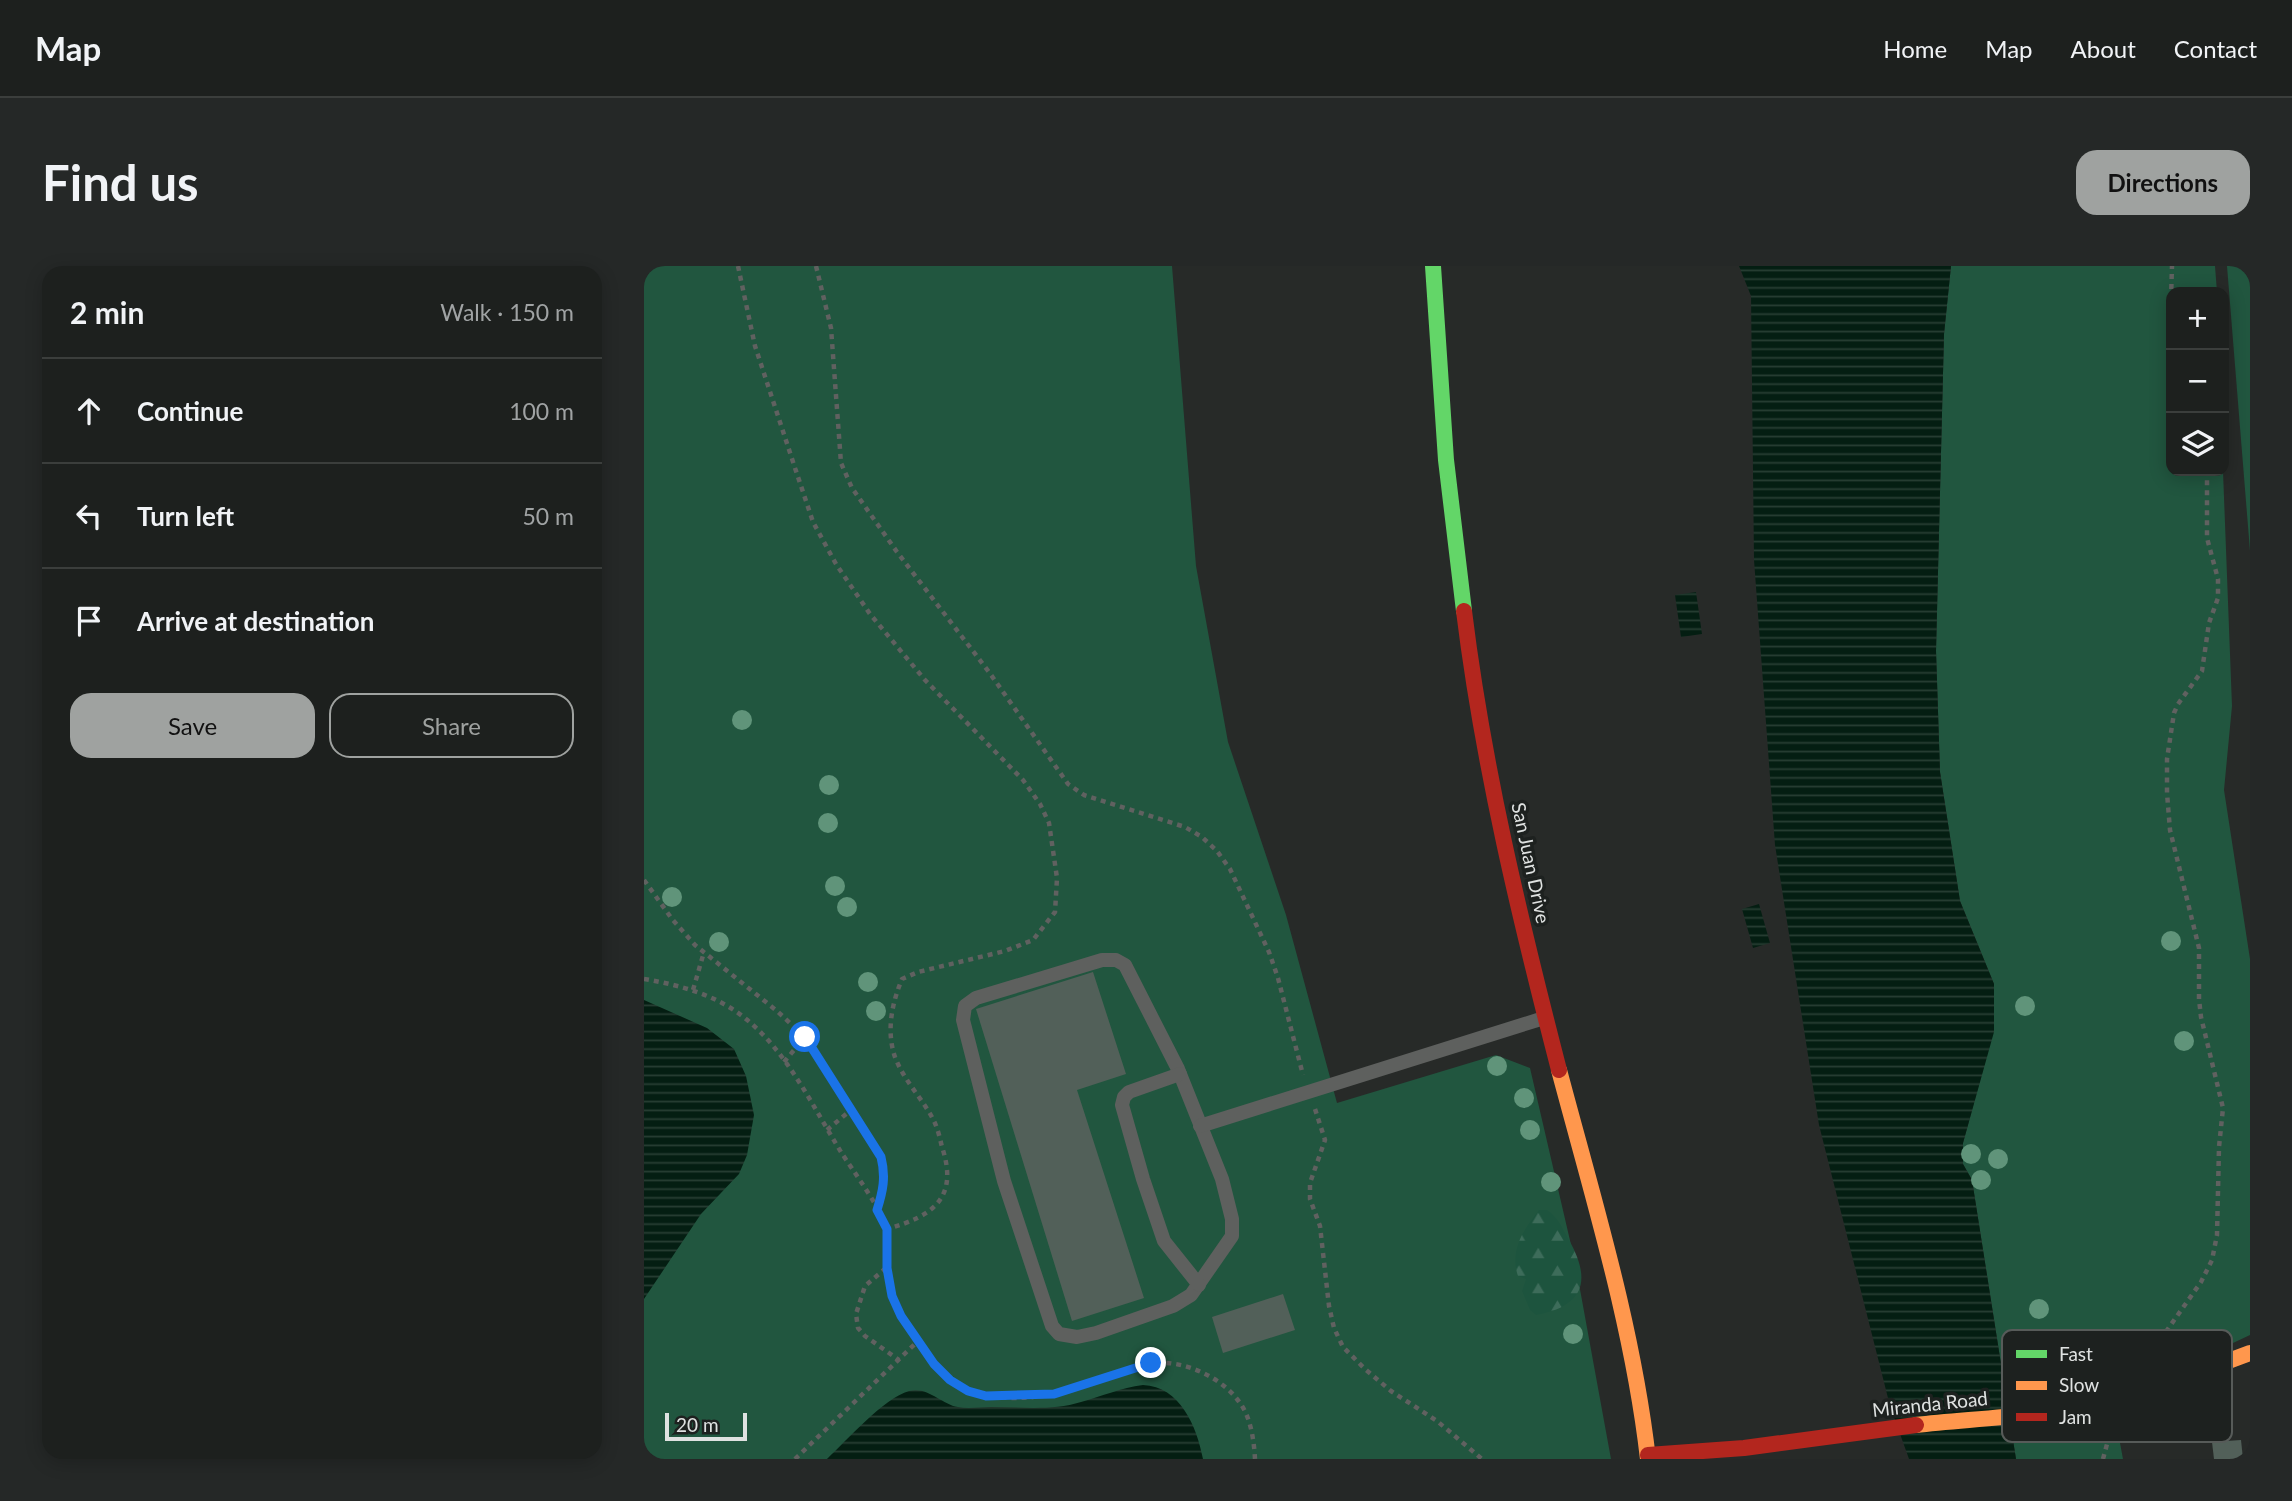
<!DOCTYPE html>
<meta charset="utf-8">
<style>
body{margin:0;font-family:Lato,sans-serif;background:#252827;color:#f1f3f6}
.controls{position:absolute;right:21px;top:21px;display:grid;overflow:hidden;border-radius:14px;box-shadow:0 4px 18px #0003}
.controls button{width:63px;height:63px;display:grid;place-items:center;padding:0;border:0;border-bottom:2px solid #3b3e3c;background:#1d201e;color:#f1f3f6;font:35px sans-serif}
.scale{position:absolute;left:21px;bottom:18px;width:82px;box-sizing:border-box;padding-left:7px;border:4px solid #dfe2e1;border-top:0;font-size:19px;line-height:24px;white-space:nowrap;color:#dfe2e1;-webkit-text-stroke:5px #1d211f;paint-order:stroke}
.stop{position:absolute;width:21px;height:21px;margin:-16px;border:5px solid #1a73e8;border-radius:50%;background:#fff}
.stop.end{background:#1a73e8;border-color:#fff;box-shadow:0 2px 7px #0008}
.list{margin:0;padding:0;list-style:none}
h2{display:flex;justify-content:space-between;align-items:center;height:91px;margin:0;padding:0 28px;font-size:30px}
h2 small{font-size:23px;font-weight:400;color:#a0a3a4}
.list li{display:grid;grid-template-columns:46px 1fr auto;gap:21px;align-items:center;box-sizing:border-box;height:105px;padding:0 28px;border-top:2px solid #3b3e3c}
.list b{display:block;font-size:26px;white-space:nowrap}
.list em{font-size:23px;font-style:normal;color:#a0a3a4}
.actions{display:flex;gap:14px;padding:21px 28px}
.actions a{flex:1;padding:16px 0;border:2px solid #9fa2a0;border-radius:21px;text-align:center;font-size:24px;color:#9fa2a0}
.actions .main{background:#9fa2a0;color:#111}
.icon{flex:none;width:38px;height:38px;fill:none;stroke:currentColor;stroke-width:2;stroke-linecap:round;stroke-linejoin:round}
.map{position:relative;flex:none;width:1606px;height:1193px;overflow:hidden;border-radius:21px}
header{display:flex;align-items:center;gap:42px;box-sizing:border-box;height:98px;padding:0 35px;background:#1d201e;border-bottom:2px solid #3b3e3c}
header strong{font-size:33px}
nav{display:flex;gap:38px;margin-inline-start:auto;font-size:24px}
.intro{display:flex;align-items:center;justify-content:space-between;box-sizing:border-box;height:168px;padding:0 42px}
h1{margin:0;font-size:49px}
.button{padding:18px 32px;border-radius:21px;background:#9fa2a0;color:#111;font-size:24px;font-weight:700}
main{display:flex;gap:42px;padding:0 42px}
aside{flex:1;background:#1d201e;border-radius:21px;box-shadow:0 4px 18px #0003}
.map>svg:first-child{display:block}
.grass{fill:#21563f}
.forest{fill:url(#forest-firs)}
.water{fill:url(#water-rules)}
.building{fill:#526059}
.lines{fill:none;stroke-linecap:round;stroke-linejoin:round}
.path{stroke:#606160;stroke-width:4.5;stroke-dasharray:5 5;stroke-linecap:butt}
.lane{stroke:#5e605e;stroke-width:14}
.fast{stroke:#63d668;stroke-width:16}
.slow{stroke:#ff974d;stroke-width:16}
.jam{stroke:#b3261e;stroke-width:16}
.tree{fill:#60947a}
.route{stroke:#1a73e8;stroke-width:9}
.labels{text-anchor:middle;stroke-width:7;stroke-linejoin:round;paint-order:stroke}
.street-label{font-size:19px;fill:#dfe2e1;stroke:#1d211f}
.key{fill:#1d211f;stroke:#575b59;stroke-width:2}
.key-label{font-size:19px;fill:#dfe2e1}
</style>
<header>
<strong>Map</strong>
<nav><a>Home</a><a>Map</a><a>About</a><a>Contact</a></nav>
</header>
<div class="intro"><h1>Find us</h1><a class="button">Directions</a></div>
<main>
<aside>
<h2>2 min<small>Walk · 150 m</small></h2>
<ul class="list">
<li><svg class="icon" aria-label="ahead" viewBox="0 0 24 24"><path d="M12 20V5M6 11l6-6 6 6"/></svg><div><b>Continue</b></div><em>100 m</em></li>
<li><svg class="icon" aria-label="left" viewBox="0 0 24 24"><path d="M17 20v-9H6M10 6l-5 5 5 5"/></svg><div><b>Turn left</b></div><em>50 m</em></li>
<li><svg class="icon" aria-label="arrive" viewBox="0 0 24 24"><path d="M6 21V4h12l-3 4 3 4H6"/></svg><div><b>Arrive at destination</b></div></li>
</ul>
<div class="actions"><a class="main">Save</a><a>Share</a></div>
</aside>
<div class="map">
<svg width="1606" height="1193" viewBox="0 0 1606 1193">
<defs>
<pattern id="forest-firs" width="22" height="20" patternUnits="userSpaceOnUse" patternTransform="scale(1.75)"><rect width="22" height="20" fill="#1d543e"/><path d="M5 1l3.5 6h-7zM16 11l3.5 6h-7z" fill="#3d6c5a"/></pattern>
<pattern id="water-rules" width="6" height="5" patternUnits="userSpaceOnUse" patternTransform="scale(1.75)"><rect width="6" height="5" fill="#041e12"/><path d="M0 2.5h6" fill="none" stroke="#283e34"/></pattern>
</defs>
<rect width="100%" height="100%" fill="#272a28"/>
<g class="grass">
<polygon points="0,0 528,0 552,300 584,476 642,649 693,837 852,789 886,802 931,996 967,1193 0,1193"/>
<polygon points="1307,0 1571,0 1573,26 1527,26 1527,205 1579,205 1588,440 1580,524 1606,693 1606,1069 1468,1134 1479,1193 1372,1193 1328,914 1319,898 1319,877 1349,766 1350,718 1316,635 1296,506 1292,385 1300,68"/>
<polygon points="1583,0 1606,0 1606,285"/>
</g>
<path class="forest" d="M895 944H903C915 952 918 962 925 974 948 1015 940 1040 892 1049L886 1044 878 1025 882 1013 874 1010C865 984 880 963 895 944Z"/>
<g class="water">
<polygon points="1095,0 1307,0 1300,68 1292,385 1296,506 1316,635 1350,718 1350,766 1319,877 1319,898 1328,914 1372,1193 1265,1193 1246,1140 1175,859 1131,579 1110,294 1107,30"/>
<polygon points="1052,326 1058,368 1037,371 1031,329"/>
<polygon points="1115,638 1126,677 1109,682 1098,643"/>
<polygon points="0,734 63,762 90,783 102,810 110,849 103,889 95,908 57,948 0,1033"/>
<path d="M499 1119C536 1120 553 1161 559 1193H183C202 1175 240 1132 265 1125 284 1120 297 1138 314 1141 324 1143 336 1141 347 1141 376 1141 409 1145 437 1136 458 1130 477 1122 499 1119Z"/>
</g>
<g class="building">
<polygon points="449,706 482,808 433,824 500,1032 428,1055 332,743"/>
<polygon points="639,1028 651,1064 579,1087 568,1051"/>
<polygon points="1597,1174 1599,1193 1570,1193 1568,1176"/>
</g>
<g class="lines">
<g class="path">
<path d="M94 0 111 80 152 205 169 256 192 298 226 348 281 414 379 514 396 538 405 557 413 612 411 646 389 674 361 685 274 706 258 713C248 737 242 765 251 791 260 815 279 833 290 855 294 863 296 873 298 881 315 932 289 950 243 963"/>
<polyline points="172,0 187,62 197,197 208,222 253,286 345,406 424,518 440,529 541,561 558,571 573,585 586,603 625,686 634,712 659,809"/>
<polyline points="1527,33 1528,0"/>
<path d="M0 614 28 653 51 679 133 745 161 771 237 891C242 911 239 925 233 944"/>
<path d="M0 713C36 719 73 729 102 753 144 787 169 841 197 886 208 903 239 946 243 963 246 975 242 989 243 1000 245 1038 277 1090 306 1113 343 1142 403 1133 444 1118 465 1111 486 1099 509 1097 540 1094 578 1111 596 1137 607 1152 610 1175 611 1193"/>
<polyline points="49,724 60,686"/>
<polyline points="140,796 161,771"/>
<polyline points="671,843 681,874 666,917 666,933 676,960 685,1040 690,1062 699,1081 721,1103 747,1125 793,1155 838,1193"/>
<polyline points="183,864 208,843"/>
<polyline points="242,1002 221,1020 212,1048 214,1062 221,1070 255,1094"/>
<polyline points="1502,1088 1514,1077 1557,1016 1568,994 1573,969 1575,881 1579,842 1557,751 1555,733 1555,682 1526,564 1523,527 1523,493 1530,447 1534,438 1558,405 1565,357 1574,332 1574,313 1563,272 1563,205"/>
<polyline points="151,1193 274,1075"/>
<polyline points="1459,1193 1466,1167"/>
</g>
<g class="lane">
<polygon points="458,694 472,694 481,699 534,803 578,913 588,953 588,970 547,1029 529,1040 452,1067 433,1071 415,1068 408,1060 360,915 319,754 321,740 332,732"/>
<polyline points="536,808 485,826 480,831 478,839 499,913 520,975 555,1019"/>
<polyline points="556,860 900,752"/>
</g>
<polyline class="fast" points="789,0 802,194 820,345"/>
<g class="slow">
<path d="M915 804C949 932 989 1061 1004 1193"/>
<path d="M1272 1159C1337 1152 1405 1150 1469 1134 1515 1121 1561 1104 1606 1087"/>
</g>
<g class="jam">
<path d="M820 345C839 500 876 653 915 804"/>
<polyline points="1004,1189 1100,1182 1272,1159"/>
</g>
</g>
<g class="tree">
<circle cx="98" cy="454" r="10"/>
<circle cx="185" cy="519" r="10"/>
<circle cx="184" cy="557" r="10"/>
<circle cx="191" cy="620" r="10"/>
<circle cx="28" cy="631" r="10"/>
<circle cx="203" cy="641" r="10"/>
<circle cx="1527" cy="675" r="10"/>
<circle cx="75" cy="676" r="10"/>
<circle cx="224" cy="716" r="10"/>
<circle cx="1381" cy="740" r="10"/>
<circle cx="232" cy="745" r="10"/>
<circle cx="1540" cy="775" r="10"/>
<circle cx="853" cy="800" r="10"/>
<circle cx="880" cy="832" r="10"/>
<circle cx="886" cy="864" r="10"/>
<circle cx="1327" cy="888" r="10"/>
<circle cx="1354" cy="893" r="10"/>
<circle cx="1337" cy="914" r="10"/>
<circle cx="907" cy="916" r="10"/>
<circle cx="1395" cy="1043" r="10"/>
<circle cx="929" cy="1068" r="10"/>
</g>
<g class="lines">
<path class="route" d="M161 771 237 891C242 911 239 925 233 944L243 963V1002L248 1030 257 1050 290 1098 306 1114 324 1125 342 1130 410 1128 507 1097"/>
</g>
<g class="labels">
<g class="street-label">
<text transform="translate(887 597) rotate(78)" y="7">San Juan Drive</text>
<text transform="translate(1286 1138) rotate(-6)" y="7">Miranda Road</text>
</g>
</g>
<rect x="1358" y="1064" width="230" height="112" rx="10" class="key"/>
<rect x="1372" y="1084" width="31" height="8" fill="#63d668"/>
<rect x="1372" y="1115" width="31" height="9" fill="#ff974d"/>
<rect x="1372" y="1147" width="31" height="8" fill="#b3261e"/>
<g class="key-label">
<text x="1415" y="1095">Fast</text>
<text x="1415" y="1126">Slow</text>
<text x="1415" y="1158">Jam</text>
</g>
</svg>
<div class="controls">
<button>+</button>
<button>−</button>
<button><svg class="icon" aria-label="layers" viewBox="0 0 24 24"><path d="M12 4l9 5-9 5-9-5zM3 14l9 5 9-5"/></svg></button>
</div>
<div class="scale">20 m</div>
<div class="stop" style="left:161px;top:771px"></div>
<div class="stop end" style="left:507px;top:1097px"></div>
</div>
</main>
